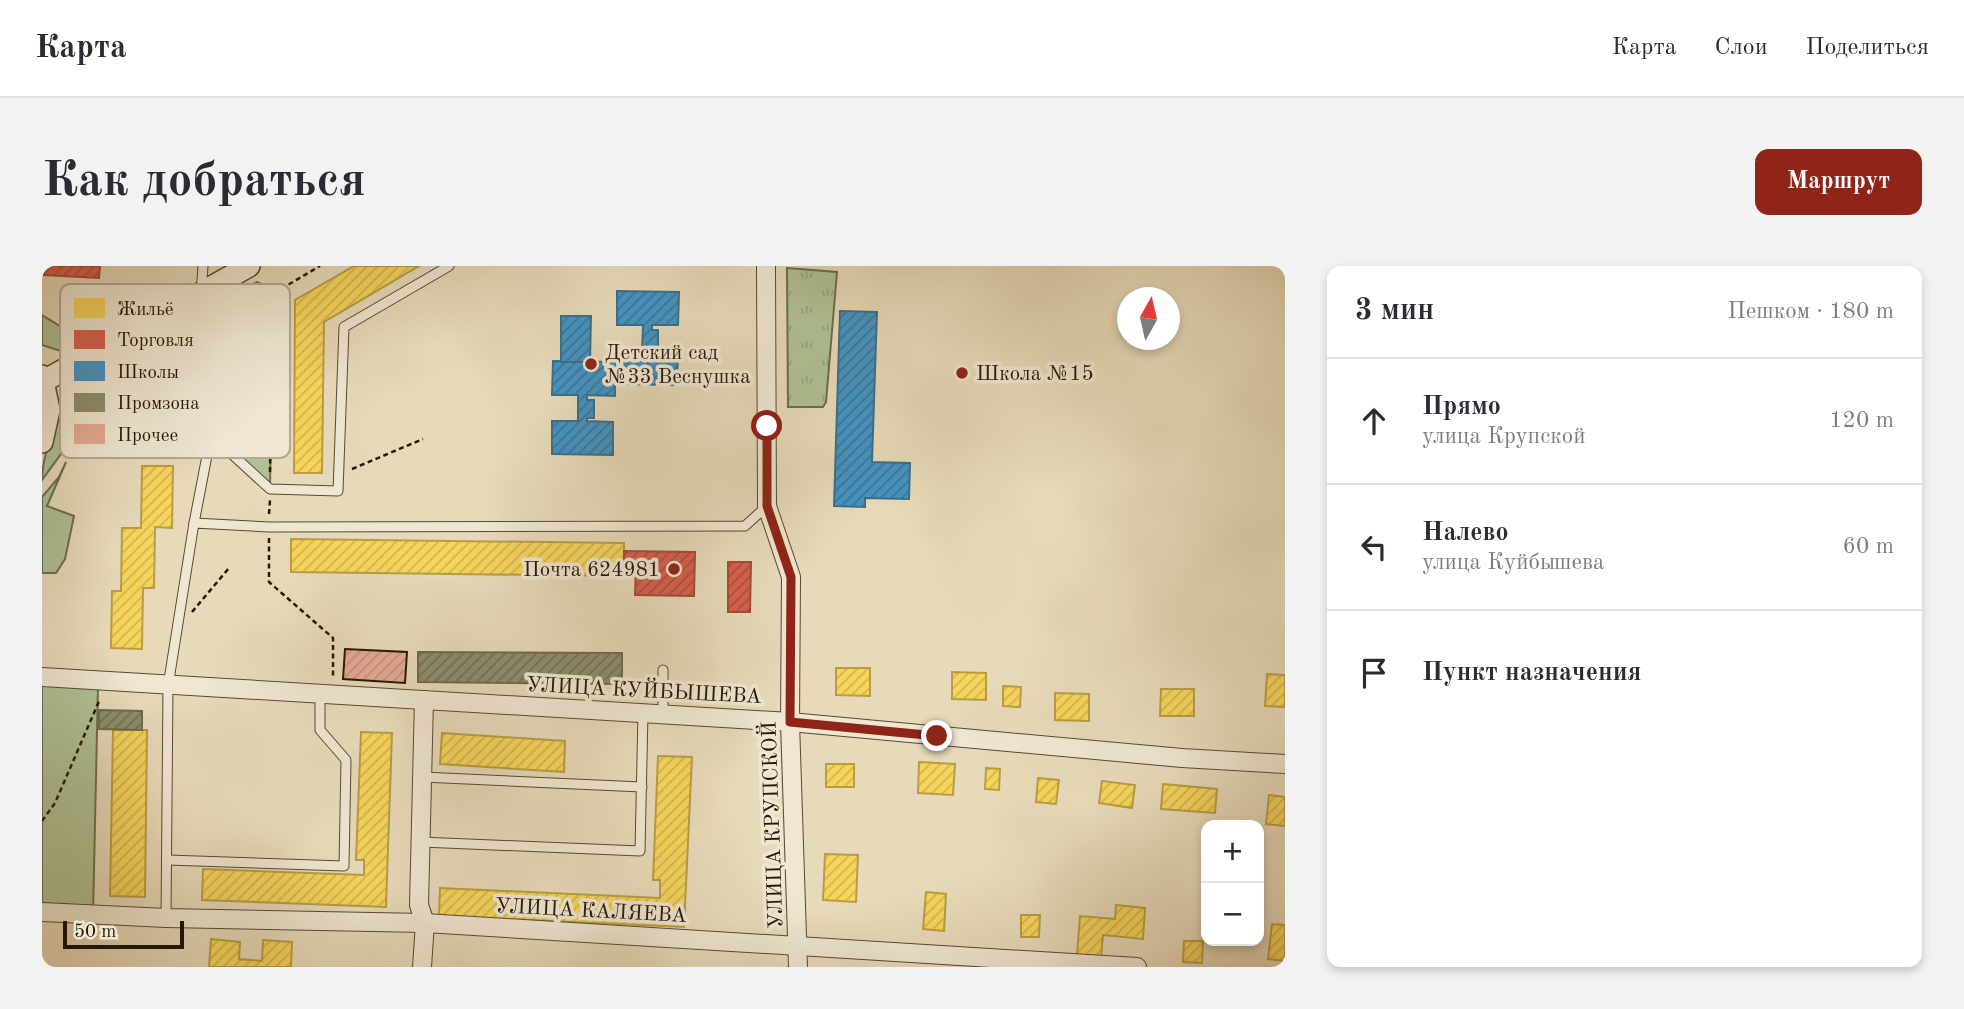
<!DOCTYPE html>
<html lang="ru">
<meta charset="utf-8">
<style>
body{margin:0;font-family:"Old Standard TT",serif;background:#f2f2f3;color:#2b2b33}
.controls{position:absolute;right:21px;bottom:21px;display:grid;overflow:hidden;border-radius:14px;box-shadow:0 4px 10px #0003}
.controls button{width:63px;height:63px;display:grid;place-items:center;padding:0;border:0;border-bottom:2px solid #e1e1e2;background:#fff;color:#2b2b33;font:35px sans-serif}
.compass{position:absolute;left:1075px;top:21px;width:63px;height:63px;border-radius:50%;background:#fff;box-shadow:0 4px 10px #0003;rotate:8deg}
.scale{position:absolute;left:21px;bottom:18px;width:121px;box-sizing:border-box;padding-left:7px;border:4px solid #271906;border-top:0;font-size:19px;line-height:24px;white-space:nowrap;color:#271906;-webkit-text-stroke:5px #efe7d2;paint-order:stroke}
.stop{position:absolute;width:21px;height:21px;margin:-16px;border:5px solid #8f2418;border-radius:50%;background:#fff}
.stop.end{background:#8f2418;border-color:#fff;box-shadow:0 2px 7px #0008}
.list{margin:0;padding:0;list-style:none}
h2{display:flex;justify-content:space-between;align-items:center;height:91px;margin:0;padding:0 28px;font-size:30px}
h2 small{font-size:23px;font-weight:400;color:#7c7c81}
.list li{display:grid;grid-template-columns:46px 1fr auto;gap:21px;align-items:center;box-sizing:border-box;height:126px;padding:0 28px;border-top:2px solid #e1e1e2}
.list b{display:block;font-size:26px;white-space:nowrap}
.list p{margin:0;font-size:23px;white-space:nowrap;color:#7c7c81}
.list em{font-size:23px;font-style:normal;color:#7c7c81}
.icon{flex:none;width:38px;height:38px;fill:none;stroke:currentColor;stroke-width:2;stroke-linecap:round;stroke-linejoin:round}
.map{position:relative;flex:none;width:1243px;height:701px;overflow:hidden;border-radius:14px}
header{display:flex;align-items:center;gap:42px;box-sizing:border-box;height:98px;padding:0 35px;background:#fff;border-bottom:2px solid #e1e1e2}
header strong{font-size:33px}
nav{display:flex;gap:38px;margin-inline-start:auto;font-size:24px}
.intro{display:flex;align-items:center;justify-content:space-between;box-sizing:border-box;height:168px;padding:0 42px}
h1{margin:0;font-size:49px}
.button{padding:18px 32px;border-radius:14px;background:#8f2418;color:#fff;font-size:24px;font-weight:700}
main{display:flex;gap:42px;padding:0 42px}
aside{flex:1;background:#fff;border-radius:14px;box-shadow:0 4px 10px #0003}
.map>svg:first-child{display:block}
.green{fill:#afc195;stroke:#6b6d4e;stroke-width:2}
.park{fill:url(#park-tufts);stroke:#6b6d4e;stroke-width:2}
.homes{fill:url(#homes-hatch);stroke:#b89d42;stroke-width:2}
.shops{fill:url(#shops-hatch);stroke:#a24b38;stroke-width:2}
.schools{fill:url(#schools-hatch);stroke:#3b6e8a;stroke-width:2}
.industry{fill:url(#industry-hatch);stroke:#6e6a4f;stroke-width:2}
.building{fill:url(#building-hatch);stroke:#271906;stroke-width:2}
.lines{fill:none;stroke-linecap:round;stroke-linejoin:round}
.service-casing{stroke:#574933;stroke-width:11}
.minor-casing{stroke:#574933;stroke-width:20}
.tertiary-casing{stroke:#574933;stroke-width:24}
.path{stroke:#271906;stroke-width:2.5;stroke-dasharray:5 3.5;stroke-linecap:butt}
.service{stroke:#efe7d2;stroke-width:9}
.minor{stroke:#efe7d2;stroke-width:18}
.tertiary{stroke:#efe7d2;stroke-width:21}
.route{stroke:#8f2418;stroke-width:9}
.poi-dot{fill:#8f2418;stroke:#efe7d2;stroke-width:2.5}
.labels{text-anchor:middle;stroke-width:7;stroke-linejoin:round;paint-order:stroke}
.poi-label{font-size:21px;fill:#271906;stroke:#efe7d2;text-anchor:start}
.street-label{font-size:21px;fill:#271906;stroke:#efe7d2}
.key{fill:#efe7d2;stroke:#b3a995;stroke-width:2}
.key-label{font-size:19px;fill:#271906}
</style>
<header>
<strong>Карта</strong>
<nav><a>Карта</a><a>Слои</a><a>Поделиться</a></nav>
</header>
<div class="intro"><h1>Как добраться</h1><a class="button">Маршрут</a></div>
<main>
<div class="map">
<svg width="1243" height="701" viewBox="0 0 1243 701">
<defs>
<pattern id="park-tufts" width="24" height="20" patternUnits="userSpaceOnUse" patternTransform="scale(1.75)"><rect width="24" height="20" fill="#afc195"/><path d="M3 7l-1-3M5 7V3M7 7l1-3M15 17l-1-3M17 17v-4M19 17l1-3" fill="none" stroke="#97a57f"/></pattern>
<pattern id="homes-hatch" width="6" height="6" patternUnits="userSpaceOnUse" patternTransform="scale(1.75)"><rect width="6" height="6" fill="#f6d55c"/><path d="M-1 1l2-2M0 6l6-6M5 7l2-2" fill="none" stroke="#d3b64e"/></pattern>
<pattern id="shops-hatch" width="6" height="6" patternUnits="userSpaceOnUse" patternTransform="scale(1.75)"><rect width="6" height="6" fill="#d6604d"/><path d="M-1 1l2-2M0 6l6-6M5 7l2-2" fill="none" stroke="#ae4e3e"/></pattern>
<pattern id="schools-hatch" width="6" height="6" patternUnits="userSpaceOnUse" patternTransform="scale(1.75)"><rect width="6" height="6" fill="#4393c3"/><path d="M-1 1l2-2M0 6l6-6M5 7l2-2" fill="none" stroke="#38779c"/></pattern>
<pattern id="industry-hatch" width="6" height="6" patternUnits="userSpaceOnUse" patternTransform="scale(1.75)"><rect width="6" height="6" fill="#8c8c6e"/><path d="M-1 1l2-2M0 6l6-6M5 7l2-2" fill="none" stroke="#727258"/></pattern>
<pattern id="building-hatch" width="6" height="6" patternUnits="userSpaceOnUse" patternTransform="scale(1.75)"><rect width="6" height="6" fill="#e5a996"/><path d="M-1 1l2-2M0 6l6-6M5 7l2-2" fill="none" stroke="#c49180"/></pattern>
</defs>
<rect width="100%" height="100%" fill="#e7daba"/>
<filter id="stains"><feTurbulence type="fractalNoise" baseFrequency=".00286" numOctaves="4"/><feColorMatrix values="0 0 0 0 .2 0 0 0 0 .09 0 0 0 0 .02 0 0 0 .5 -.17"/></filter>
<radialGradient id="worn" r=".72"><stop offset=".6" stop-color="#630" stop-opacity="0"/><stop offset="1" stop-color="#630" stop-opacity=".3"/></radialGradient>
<g class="green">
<path d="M215 16 226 21 231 27 228 223 169 169 156 163 123 106 111 96 75 117 68 104C76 92 89 85 104 81L112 96 137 81 128 66 148 52 158 53 168 63 176 59 178 38 182 33Z"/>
<polygon points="0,49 34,70 40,85 25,87 0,79"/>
<path d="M43 112 48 129 19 188 0 214C0 183 22 136 43 112Z"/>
<polygon points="24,196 5,240 32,250 23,293 14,307 0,307 0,231 17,211"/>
<polygon points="0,417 56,420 51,649 0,642"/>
</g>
<polygon class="park" points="745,2 795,6 784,136 781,141 746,141"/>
<g class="homes">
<polygon points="312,0 377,0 282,56 280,207 252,207 253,34"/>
<polygon points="100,200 131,200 130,262 113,261 112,322 101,322 100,383 69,382 70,325 79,325 80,262 99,262"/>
<polygon points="249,273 582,277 582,310 249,306"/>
<polygon points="794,402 828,402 828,430 794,429"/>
<polygon points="910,406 944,407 944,434 910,433"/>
<polygon points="1225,408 1243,409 1243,441 1223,440"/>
<polygon points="961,420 979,421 978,441 961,440"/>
<polygon points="1119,423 1152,423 1152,450 1118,450"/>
<polygon points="1013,427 1047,428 1047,455 1013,454"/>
<polygon points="71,464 105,464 103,631 68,630"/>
<polygon points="319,466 350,467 344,641 160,634 161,603 322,609 322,594 314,594"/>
<polygon points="400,467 523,475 522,506 398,498"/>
<polygon points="616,490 650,491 642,661 397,650 398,622 618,632 618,614 611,614"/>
<polygon points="877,496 913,498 911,529 876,527"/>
<rect x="784" y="498" width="28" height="23"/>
<polygon points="944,502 958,503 957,524 943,523"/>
<polygon points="996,512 1017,514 1014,538 994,536"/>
<polygon points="1060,515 1093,519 1090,542 1057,537"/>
<polygon points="1121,518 1175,523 1173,547 1119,543"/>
<polygon points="1227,529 1243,531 1243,560 1224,558"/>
<polygon points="783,588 816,589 814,636 781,634"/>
<polygon points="884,626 904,628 902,665 881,663"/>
<polygon points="1074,639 1103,642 1101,673 1061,669 1059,691 1035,689 1038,650 1073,653"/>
<polygon points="979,649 998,649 997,671 979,671"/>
<polygon points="1230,658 1243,659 1243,695 1226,693"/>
<polygon points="169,673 198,676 197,693 220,695 221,674 250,676 249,701 167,701"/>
<polygon points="1142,675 1161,675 1160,697 1141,696"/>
</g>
<g class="shops">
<polygon points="0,0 58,0 57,12 2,9"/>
<polygon points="582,285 653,286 652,330 593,329 594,301 582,301"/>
<polygon points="686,296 709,296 708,346 686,346"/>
</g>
<g class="schools">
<polygon points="575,25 637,26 636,59 610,59 610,64 616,64 616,82 610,81 610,85 636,86 635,119 573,118 573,130 545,129 545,134 552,134 552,152 545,152 545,155 571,156 571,189 510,188 510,155 536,155 536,129 510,129 511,95 573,96 574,85 600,85 601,59 575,59"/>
<polygon points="798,45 835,46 830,196 868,197 867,233 823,232 823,241 792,240"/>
<polygon points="519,50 549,50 548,96 519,96"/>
</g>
<g class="industry">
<polygon points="376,386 580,387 580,418 376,416"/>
<polygon points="57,444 100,445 100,464 57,463"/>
</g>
<polygon class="building" points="303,383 365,386 363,417 301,413"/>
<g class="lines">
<defs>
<g id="service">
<polyline points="161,0 159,28 176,60 182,96 169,169 228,223 296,225 302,61 407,0"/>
<polyline points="152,257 169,169"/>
<polyline points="621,404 621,448"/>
<polyline points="380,511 600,521"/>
<polyline points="379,576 598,585 601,447"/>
<polyline points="125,594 302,600 304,494 278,464 278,429"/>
<polyline points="124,652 126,420 152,257 227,261 703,260 725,240"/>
</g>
<g id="minor">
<polyline points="724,0 725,240 749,311 748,456 756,701"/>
<polyline points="0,411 748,456 1140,492 1243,498"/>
<polyline points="0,646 124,652 383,657 1095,701"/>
<polyline points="380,701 383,657 377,639 382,434"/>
</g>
<g id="tertiary">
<polyline points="0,110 7,144 0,176"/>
<polyline points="2,115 207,0"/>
</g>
</defs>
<use href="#service" class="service-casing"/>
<use href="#minor" class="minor-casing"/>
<use href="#tertiary" class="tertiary-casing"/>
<g class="path">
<polyline points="188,53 278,0"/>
<path d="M111 96C136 114 138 147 158 164"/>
<polyline points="75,117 164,66"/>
<polyline points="310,203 381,173"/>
<polyline points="228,206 231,27"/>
<polyline points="227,248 228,234"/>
<polyline points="227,272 227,316 291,372 291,411"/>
<polyline points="150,346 187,302"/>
<polyline points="0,555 13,537 58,433"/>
</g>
<use href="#service" class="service"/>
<use href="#minor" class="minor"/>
<use href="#tertiary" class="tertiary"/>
</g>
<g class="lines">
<polyline class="route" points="725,160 725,240 749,311 748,456 895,470"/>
</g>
<g class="poi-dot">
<circle cx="549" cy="98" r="7"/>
<circle cx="920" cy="107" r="7"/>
<circle cx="632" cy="303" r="7"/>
</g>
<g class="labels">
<g class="poi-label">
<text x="563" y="93">Детский сад<tspan x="563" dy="24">№33 Веснушка</tspan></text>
<text x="934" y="114">Школа №15</text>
<text x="618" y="310" text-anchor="end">Почта 624981</text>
</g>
<g class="street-label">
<text transform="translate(602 424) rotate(3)" y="7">УЛИЦА КУЙБЫШЕВА</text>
<text transform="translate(730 559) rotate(-92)" y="7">УЛИЦА КРУПСКОЙ</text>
<text transform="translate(549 644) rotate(3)" y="7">УЛИЦА КАЛЯЕВА</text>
</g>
</g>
<rect x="18" y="18" width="230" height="174" rx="10" class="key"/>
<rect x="32" y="32" width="31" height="20" fill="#f6d55c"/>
<rect x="32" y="64" width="31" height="19" fill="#d6604d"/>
<rect x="32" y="95" width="31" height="20" fill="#4393c3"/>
<rect x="32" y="127" width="31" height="19" fill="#8c8c6e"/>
<rect x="32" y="158" width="31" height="20" fill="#e5a996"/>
<g class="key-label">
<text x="75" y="49">Жильё</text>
<text x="75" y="80">Торговля</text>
<text x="75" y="112">Школы</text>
<text x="75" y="143">Промзона</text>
<text x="75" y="175">Прочее</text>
</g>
<rect width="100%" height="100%" filter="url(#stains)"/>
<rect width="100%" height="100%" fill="url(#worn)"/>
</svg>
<div class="controls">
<button>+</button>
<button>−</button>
</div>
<svg class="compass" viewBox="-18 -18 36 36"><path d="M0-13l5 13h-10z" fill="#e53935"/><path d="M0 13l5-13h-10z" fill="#7c7c81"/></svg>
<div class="scale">50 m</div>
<div class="stop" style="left:725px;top:160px"></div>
<div class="stop end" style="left:895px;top:470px"></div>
</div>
<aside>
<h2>3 мин<small>Пешком · 180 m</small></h2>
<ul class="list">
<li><svg class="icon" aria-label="ahead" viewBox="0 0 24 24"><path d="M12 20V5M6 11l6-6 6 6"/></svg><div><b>Прямо</b><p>улица Крупской</p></div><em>120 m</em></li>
<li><svg class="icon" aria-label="left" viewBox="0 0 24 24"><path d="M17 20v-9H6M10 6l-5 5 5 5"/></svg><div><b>Налево</b><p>улица Куйбышева</p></div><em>60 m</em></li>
<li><svg class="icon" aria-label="arrive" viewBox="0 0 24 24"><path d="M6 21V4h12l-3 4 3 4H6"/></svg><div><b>Пункт назначения</b></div></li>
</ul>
</aside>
</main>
